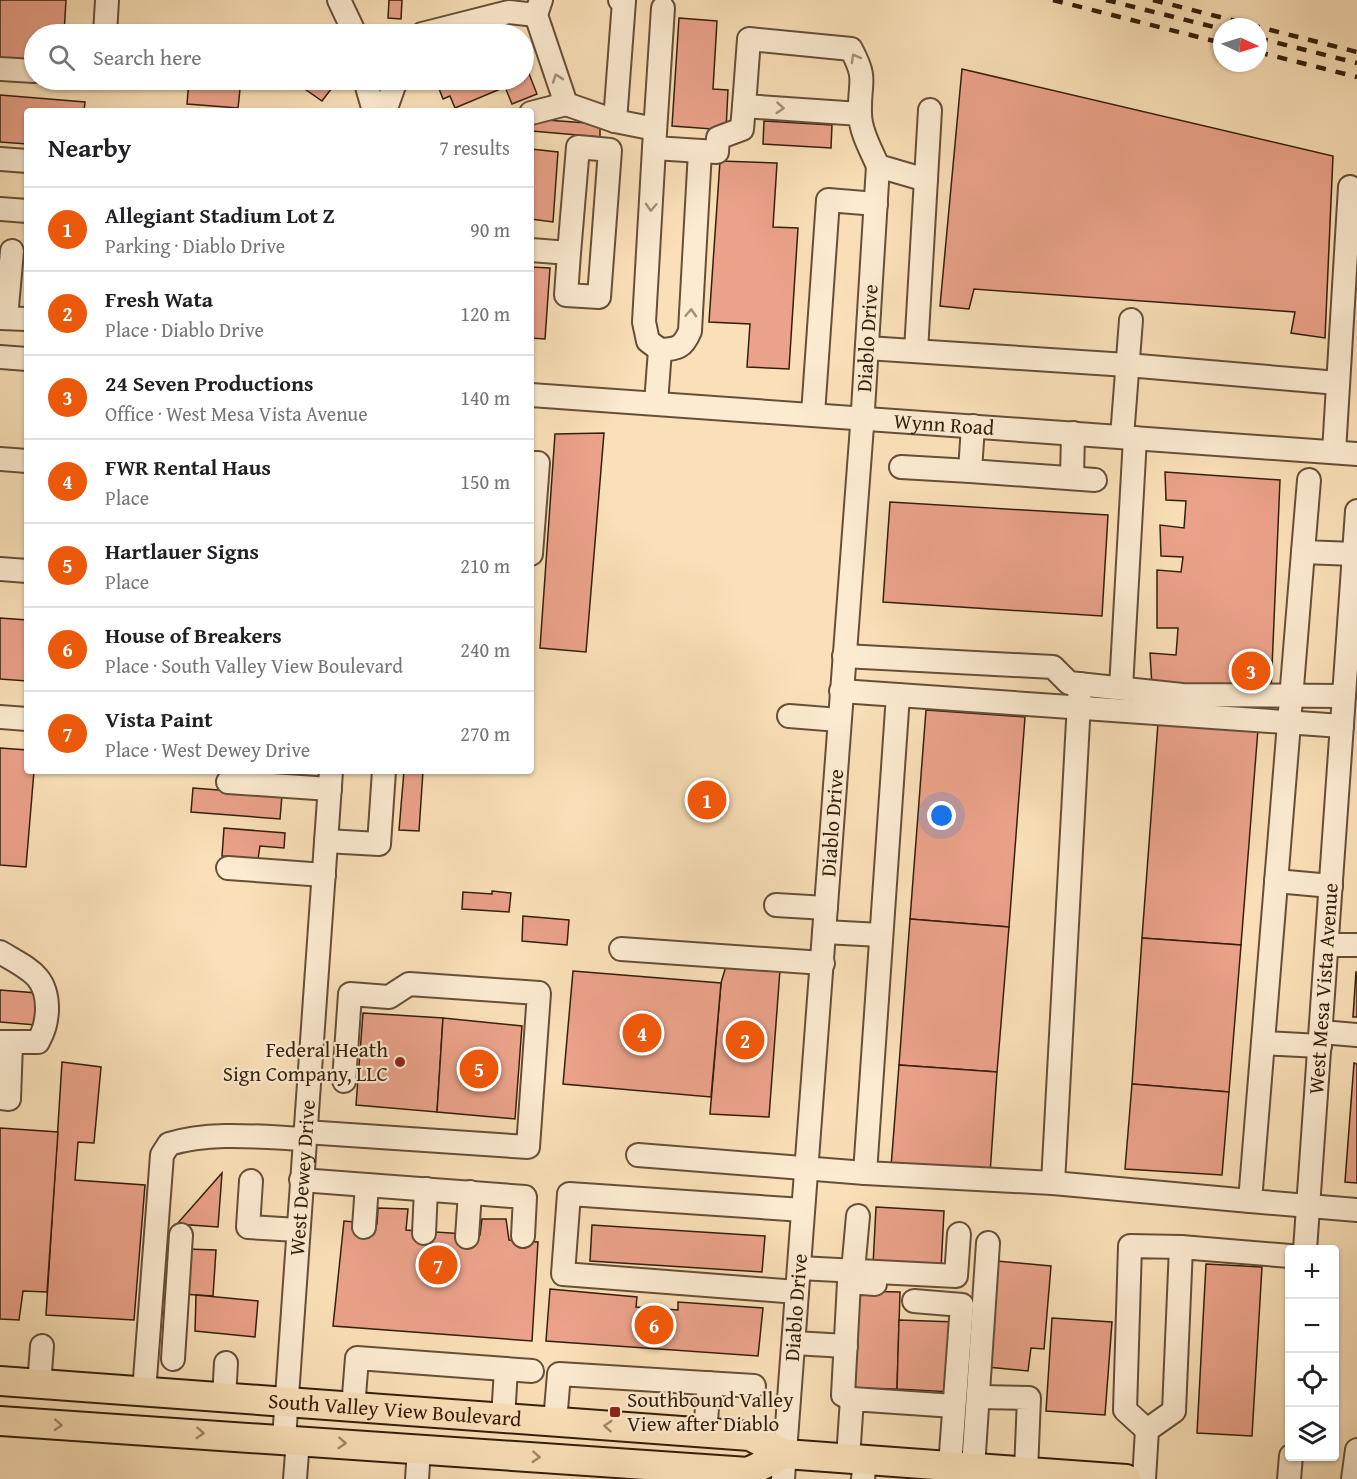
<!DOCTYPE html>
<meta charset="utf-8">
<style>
body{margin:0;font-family:"Gentium Book Plus",serif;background:#f2f2f2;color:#202124}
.controls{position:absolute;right:18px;bottom:18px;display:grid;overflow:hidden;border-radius:6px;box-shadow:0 2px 4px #0004}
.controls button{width:54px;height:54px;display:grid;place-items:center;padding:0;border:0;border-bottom:2px solid #e0e0e0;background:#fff;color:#202124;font:30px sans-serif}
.compass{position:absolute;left:1213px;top:18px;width:54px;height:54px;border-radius:50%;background:#fff;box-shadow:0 2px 4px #0004;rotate:94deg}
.you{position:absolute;left:942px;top:816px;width:21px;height:21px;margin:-15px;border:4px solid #fff;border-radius:50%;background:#1a73e8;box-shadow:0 0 0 9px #1a73e833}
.badge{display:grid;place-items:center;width:39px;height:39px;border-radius:50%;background:#ea580c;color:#fff;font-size:20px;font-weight:700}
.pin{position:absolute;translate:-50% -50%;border:3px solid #fff;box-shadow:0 2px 6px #0006}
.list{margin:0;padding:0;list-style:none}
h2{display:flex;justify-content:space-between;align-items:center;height:78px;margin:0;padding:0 24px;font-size:26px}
h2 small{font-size:20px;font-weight:400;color:#757577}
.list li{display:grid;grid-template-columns:39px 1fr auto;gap:18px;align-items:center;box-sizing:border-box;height:84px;padding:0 24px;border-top:2px solid #e0e0e0}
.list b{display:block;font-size:22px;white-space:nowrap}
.list p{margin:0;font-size:20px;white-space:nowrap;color:#757577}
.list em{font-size:20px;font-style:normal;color:#757577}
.icon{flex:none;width:33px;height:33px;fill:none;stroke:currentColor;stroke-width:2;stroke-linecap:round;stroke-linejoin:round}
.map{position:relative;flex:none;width:1357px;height:1479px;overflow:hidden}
.search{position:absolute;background:#fff;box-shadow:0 2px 4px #0004;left:24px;top:24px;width:510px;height:66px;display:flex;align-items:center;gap:15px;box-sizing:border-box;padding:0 21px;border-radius:33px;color:#757577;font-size:22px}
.panel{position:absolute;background:#fff;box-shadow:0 2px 4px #0004;left:24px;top:108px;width:510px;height:666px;border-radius:6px}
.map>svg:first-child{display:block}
.building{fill:#eba28a;stroke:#341f0a;stroke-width:1.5}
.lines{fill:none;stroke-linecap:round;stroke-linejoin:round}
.minor-casing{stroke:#664f36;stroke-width:26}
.major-casing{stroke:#341f0a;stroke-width:32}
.minor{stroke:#fcebd1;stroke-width:22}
.major{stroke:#fae0b8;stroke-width:28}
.rail{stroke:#341f0a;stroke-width:4.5;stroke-dasharray:10 10;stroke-linecap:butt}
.oneway{stroke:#a28f77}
.oneway2{stroke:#a1896a}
.poi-dot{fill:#8f2418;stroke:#fcebd1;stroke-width:2}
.labels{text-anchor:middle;stroke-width:4.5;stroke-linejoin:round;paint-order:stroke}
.street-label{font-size:21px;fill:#341f0a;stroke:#fcebd1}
.poi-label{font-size:21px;fill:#341f0a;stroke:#fcebd1;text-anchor:end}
</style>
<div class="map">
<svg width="1357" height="1479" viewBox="0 0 1357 1479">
<rect width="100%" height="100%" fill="#fae0b8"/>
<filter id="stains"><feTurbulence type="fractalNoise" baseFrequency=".00333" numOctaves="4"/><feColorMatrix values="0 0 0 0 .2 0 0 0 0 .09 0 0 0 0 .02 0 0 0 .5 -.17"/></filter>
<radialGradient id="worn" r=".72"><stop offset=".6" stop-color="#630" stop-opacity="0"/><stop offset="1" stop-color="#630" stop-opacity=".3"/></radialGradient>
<g class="building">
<polygon points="0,0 66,0 64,34 34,34 34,61 0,58"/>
<polygon points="389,0 402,0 401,19 388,18"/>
<polygon points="679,18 717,21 713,89 728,90 726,130 672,126"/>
<polygon points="524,61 537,94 512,104 505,87 455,108 450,96 443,99 438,86 444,83 443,80 524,80"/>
<polygon points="962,69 1333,156 1325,338 1291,333 1295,312 974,289 969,309 940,306"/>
<polygon points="189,80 241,80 238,108 187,104"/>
<polygon points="307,80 338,80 322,101 302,87"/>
<polygon points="0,95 85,102 84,111 27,111 27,144 0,142"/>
<polygon points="533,119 600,124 600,137 532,131"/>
<polygon points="764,121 832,125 831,148 763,144"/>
<polygon points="531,149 558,152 553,222 531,219"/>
<polygon points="720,161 777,163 773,227 798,228 789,369 747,367 750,324 709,322"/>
<polygon points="531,267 550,268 545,339 531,338"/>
<polygon points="604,433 586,652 540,648 555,434"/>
<polygon points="1165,472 1280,480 1271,691 1152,687 1150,653 1176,655 1178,628 1157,628 1157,570 1181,572 1183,557 1161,556 1160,525 1184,528 1186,501 1166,500"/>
<polygon points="890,502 1108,515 1102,616 883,602"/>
<polygon points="0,618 27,620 27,681 0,679"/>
<polygon points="926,710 1025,717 1009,927 910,919"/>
<polygon points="1158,723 1258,729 1241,945 1142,938"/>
<polygon points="0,748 27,750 27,771 34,771 26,867 0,865"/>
<polygon points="404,771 423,771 419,831 399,830"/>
<polygon points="193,788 282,795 280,819 191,812"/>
<polygon points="224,828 285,833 284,848 260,846 258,859 222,856"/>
<polygon points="492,891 511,893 509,912 462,909 463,892 492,894"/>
<polygon points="523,916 569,920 567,945 522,941"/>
<polygon points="910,919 1009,927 997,1072 899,1065"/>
<polygon points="1142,938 1241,945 1229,1092 1132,1084"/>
<polygon points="726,966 780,970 769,1117 710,1114 721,983"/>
<polygon points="573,971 721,983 711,1097 563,1084"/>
<polygon points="1356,972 1357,972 1357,1017 1353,1017"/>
<polygon points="0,990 37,993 36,1025 0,1022"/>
<polygon points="363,1013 443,1018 437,1112 356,1105"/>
<polygon points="443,1018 522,1026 515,1119 437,1112"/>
<polygon points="62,1062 101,1067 94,1143 78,1142 75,1180 145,1185 134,1320 46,1315"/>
<polygon points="1354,1063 1357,1064 1357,1183 1345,1182"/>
<polygon points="899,1065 997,1072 990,1174 891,1167"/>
<polygon points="1132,1084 1229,1092 1222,1175 1125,1169"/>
<polygon points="0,1128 58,1132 47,1292 23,1291 19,1320 0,1319"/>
<polygon points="222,1173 218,1227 177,1224"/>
<polygon points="876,1207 944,1211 941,1269 873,1265"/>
<polygon points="378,1208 408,1209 406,1230 480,1235 482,1219 506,1219 509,1240 538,1242 532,1341 333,1326 344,1221 377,1224"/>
<polygon points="592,1225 765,1236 762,1272 590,1261"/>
<polygon points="186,1249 216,1250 213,1296 181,1294"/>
<polygon points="997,1261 1051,1266 1044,1349 1031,1348 1028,1371 987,1367"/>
<polygon points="1206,1264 1262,1267 1252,1436 1197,1433"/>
<polygon points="550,1289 637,1297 636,1307 678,1310 678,1302 763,1308 758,1356 546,1341"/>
<polygon points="856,1291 900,1292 897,1389 853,1388"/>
<polygon points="196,1295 258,1301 255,1337 195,1331"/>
<polygon points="1052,1318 1112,1322 1105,1415 1046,1411"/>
<polygon points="899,1320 955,1322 952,1392 897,1389"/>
</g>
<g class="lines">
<defs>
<g id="minor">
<polyline points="339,0 355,34"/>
<polyline points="541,0 536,15 566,104 615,121 655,129"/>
<polyline points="663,8 654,148 717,152 718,138 742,129 744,106"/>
<polyline points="105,34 107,0"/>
<polyline points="422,34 509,12 536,15"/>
<polyline points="0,69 34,71"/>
<polyline points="365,80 374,111"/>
<polyline points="385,111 396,80"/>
<polyline points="531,113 566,104"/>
<path d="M860 114 744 106 749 39 851 49C868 81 859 80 860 113 860 131 871 150 878 166L926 180"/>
<polyline points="615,121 624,1 620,0"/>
<path d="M654 148 644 322 648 341 660 350C677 349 683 348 690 331L700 151"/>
<polyline points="0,159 27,161"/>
<polyline points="0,209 27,211"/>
<polyline points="531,250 569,253 578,147 610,150 599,297 566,295 569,253"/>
<polyline points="0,318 27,319"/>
<polyline points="6,318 12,251"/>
<polyline points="867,348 1127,365 1338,383"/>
<polyline points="916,351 930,110"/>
<polyline points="0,357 27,359"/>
<path id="s1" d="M531 395 1357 454"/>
<polyline points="656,403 660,350"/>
<polyline points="813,414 828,200 876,204"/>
<polyline points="973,426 970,471 1095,480"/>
<polyline points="1122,437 1131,320"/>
<polyline points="1334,452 1350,187"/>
<polyline points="0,459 27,461"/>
<polyline points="531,463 538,463 531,554"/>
<polyline points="901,467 970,471"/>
<polyline points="1072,478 1073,433"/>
<polyline points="1309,480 1303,552 1354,554"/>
<polyline points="1303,552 1250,1201 1357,1210"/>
<polyline points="0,569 27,571"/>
<polyline points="844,656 1053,667 1069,683 1182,695 1344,696"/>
<polyline points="1080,684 1053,1183 1250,1201"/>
<polyline points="1121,688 1135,438"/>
<polyline points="841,691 898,695 865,1173 1053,1183"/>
<polyline points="898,695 1342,726"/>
<polyline points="789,716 839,720"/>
<polyline points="0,717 27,719"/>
<polyline points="228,782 330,789"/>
<polyline points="326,841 379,844 384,771"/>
<polyline points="228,868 324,875"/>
<polyline points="1276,881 1331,886"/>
<polyline points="776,905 826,908"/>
<polyline points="824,932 881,935"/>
<polyline points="1327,945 1357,945"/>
<polyline points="621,949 823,963"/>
<path d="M0 952C28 969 48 975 47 1011 46 1024 44 1031 38 1042H0"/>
<polyline points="1321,1032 1357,1035"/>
<polyline points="1263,1043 1320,1046"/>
<polyline points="0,1098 9,1099 11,1043"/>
<polyline points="305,1132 528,1147 539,993 409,984 389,997 350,994 344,1081"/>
<polyline points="638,1155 865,1173"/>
<polyline points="301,1180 525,1197 523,1236"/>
<polyline points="251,1181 248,1227 298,1230"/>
<polyline points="364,1227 367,1185"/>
<polyline points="424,1233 426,1189"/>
<polyline points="467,1237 470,1192"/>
<path id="s2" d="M1305 1250 1357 511"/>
<polyline points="799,1268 956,1276 959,1234"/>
<polyline points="853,1271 858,1216"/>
<polyline points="797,1292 563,1274 569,1194 803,1210"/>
<polyline points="914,1301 962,1305 950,1466"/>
<polyline points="794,1343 846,1346"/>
<polyline points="173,1359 181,1235"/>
<polyline points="39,1385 42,1346"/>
<path d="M144 1392 162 1155 169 1144C211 1131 261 1137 304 1139"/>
<polyline points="978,1397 1029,1398 1026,1471"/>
<polyline points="224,1398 226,1363"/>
<polyline points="852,1399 843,1395 849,1282 875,1284"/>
<polyline points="353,1408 357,1358 532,1371"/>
<polyline points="503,1418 506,1369"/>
<polyline points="555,1422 559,1374 754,1386"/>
<polyline points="1147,1430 1125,1410 1130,1246 1181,1247"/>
<polyline points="705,1433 709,1383"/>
<path id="s3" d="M284 1439 331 771"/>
<polyline points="848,1458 852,1399 954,1406"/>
<polyline points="973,1467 988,1243"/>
<polyline points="295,1479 298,1440"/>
<polyline points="417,1479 419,1449"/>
<path id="s4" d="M783 1479 862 426 878 166"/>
<polyline points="863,1479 865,1459"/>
<polyline points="1144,1479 1147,1430 1174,1411 1181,1247 1290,1256"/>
<polyline points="1289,1479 1291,1456"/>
<polyline points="1353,1479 1357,1450"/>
</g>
<g id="major">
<path id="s5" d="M0 1381 750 1436 785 1454 1126 1479"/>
<polyline points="0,1421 748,1472 785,1454"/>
</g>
</defs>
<use href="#minor" class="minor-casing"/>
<use href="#major" class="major-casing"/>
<use href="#minor" class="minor"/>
<use href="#major" class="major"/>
<g class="rail">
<polyline points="1053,0 1222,43"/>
<polyline points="1106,0 1222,29"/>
<polyline points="1153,0 1357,52"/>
<polyline points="1258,38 1357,63"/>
<polyline points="1258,52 1357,77"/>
</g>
</g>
<defs><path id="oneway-chevron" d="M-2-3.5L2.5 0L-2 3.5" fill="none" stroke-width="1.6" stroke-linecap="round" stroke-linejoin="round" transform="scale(1.5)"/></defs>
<g class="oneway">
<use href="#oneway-chevron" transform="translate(855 58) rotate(-119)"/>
<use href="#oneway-chevron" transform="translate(557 78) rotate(-109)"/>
<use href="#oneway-chevron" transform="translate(780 108) rotate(4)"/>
<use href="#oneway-chevron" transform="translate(651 207) rotate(93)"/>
<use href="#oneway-chevron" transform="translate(691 313) rotate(-87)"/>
</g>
<g class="oneway2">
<use href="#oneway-chevron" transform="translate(58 1425) rotate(3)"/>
<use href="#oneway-chevron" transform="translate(608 1426) rotate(-176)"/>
<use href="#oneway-chevron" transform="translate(200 1433) rotate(4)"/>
<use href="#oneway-chevron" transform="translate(342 1443) rotate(4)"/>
<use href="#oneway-chevron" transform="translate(536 1457) rotate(4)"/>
</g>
<g class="poi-dot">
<circle cx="400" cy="1062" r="6"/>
<rect x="609" y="1406" width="12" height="12" rx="3"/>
</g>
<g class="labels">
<g class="street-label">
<text dy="7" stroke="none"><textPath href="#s4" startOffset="1144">Diablo Drive</textPath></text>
<text dy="7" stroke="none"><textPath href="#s1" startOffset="414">Wynn Road</textPath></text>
<text dy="7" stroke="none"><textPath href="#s4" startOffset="658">Diablo Drive</textPath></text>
<text dy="7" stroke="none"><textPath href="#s2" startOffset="262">West Mesa Vista Avenue</textPath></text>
<text dy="7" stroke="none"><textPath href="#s3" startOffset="262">West Dewey Drive</textPath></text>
<text dy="7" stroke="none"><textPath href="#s4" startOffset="172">Diablo Drive</textPath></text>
<text dy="7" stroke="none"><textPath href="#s5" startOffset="396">South Valley View Boulevard</textPath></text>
</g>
<g class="poi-label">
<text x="388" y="1057">Federal Heath<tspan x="388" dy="24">Sign Company, LLC</tspan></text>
<text x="627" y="1407" text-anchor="start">Southbound Valley<tspan x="627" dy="24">View after Diablo</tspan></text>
</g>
</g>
<rect width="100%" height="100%" filter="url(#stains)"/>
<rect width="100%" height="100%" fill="url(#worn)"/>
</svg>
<div class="controls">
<button>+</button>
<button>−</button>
<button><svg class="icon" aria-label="locate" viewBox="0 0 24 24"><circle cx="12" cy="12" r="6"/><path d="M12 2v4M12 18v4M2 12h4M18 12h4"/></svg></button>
<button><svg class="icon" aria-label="layers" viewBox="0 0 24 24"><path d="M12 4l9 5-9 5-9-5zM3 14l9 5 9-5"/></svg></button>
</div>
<svg class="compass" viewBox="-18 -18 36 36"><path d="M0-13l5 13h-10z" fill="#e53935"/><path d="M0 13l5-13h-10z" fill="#757577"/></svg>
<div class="you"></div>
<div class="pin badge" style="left:707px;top:800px">1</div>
<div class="pin badge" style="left:745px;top:1040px">2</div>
<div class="pin badge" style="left:1251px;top:671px">3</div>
<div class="pin badge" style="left:642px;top:1033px">4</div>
<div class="pin badge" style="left:479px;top:1069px">5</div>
<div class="pin badge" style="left:654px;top:1325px">6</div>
<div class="pin badge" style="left:438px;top:1265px">7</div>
<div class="search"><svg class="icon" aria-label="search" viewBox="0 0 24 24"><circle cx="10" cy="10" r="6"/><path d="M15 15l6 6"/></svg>Search here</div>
<section class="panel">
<h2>Nearby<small>7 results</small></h2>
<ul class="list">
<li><span class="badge">1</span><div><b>Allegiant Stadium Lot Z</b><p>Parking · Diablo Drive</p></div><em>90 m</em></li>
<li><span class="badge">2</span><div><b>Fresh Wata</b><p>Place · Diablo Drive</p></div><em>120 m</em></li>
<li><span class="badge">3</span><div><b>24 Seven Productions</b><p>Office · West Mesa Vista Avenue</p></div><em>140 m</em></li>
<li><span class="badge">4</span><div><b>FWR Rental Haus</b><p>Place</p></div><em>150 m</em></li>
<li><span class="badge">5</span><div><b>Hartlauer Signs</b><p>Place</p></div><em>210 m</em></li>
<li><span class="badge">6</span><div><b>House of Breakers</b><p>Place · South Valley View Boulevard</p></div><em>240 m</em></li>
<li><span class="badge">7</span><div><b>Vista Paint</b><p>Place · West Dewey Drive</p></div><em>270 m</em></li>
</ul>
</section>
</div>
